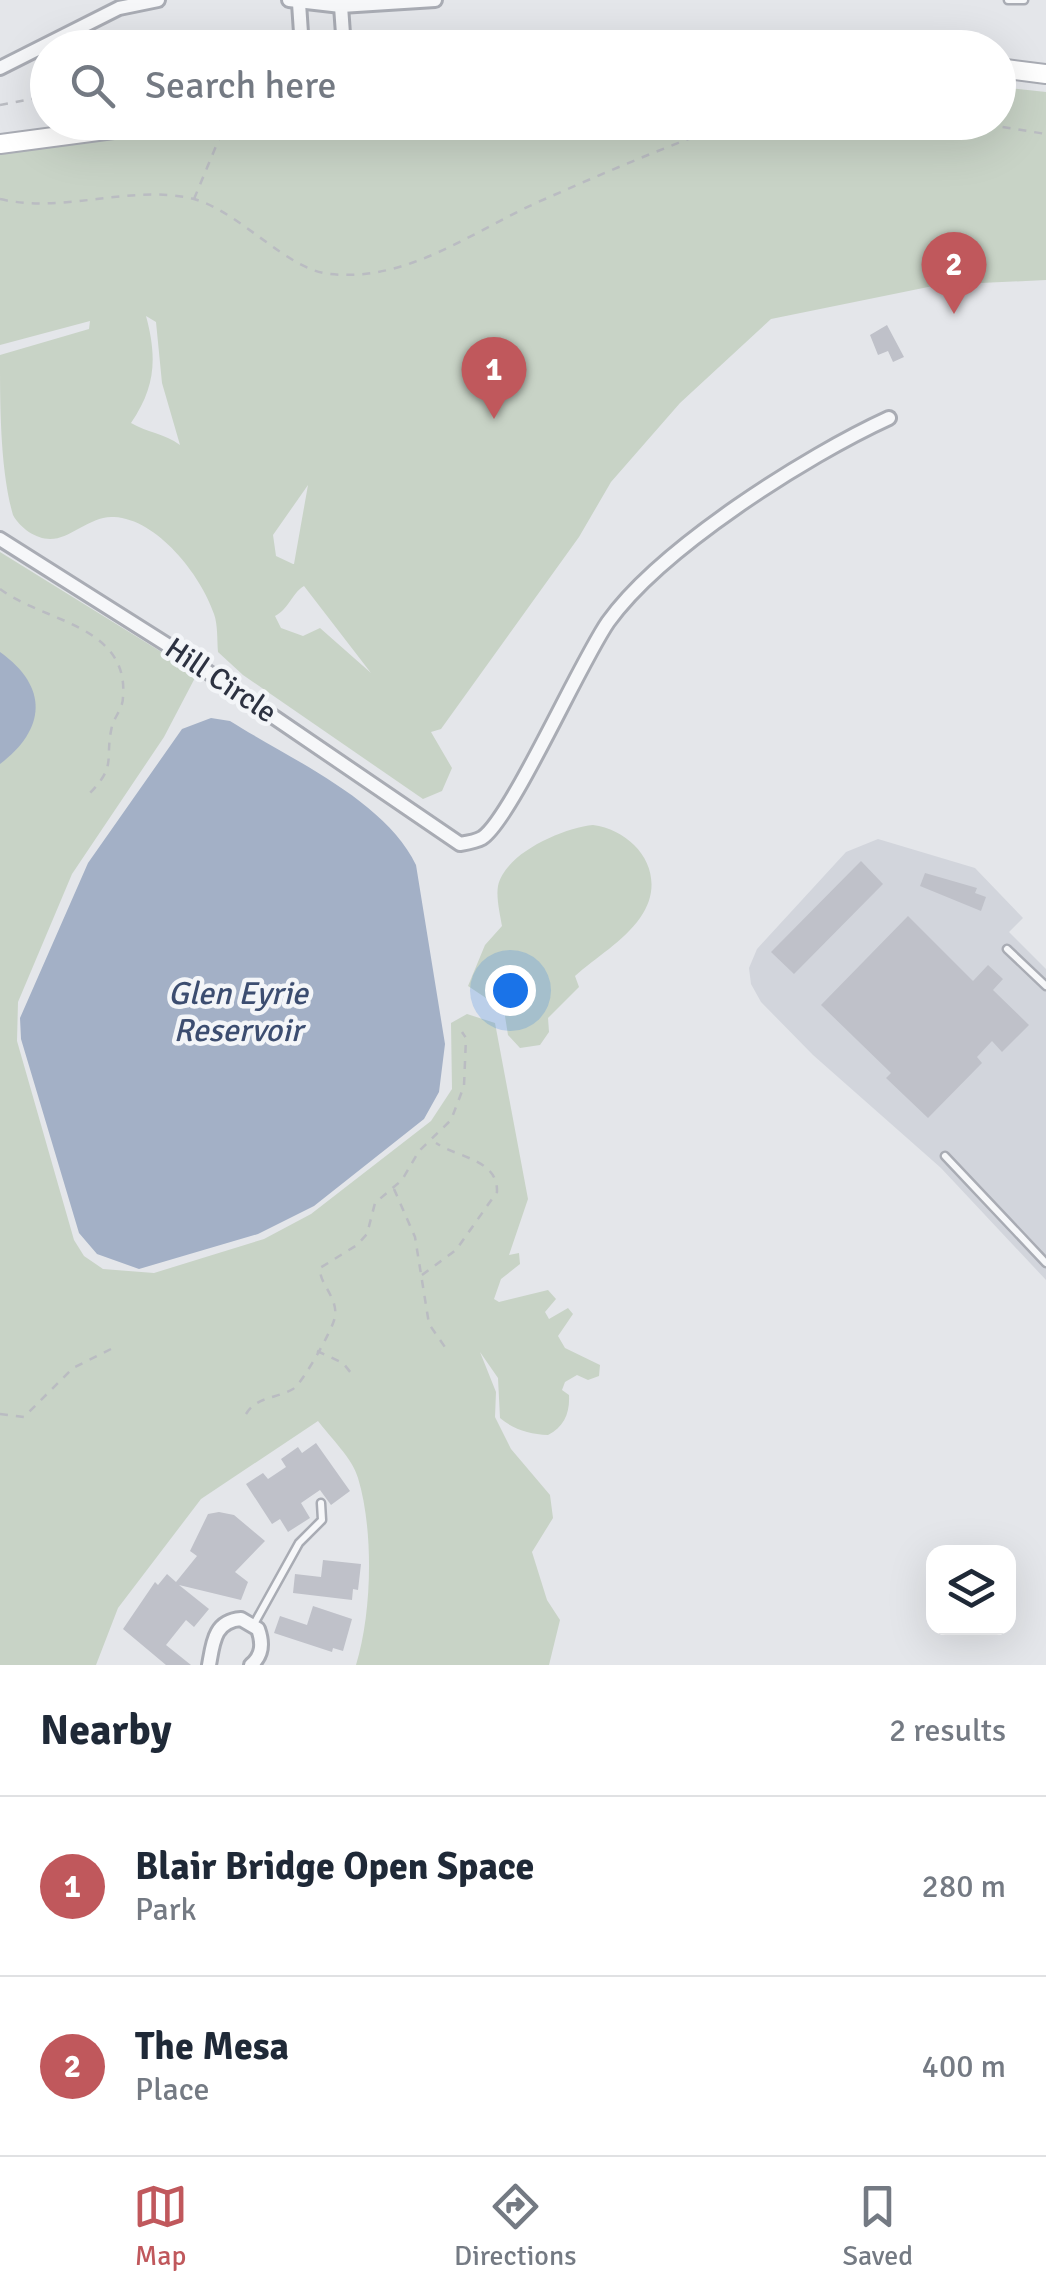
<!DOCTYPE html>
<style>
body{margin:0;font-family:Signika,sans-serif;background:#f6f6f7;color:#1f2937}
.controls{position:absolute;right:30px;bottom:30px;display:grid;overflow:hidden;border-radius:20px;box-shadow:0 10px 40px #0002}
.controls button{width:90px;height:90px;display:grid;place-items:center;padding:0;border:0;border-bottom:2px solid #e0e1e3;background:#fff;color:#1f2937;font:50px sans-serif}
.you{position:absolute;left:510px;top:990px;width:35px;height:35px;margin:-25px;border:8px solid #fff;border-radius:50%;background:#1a73e8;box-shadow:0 0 0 15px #1a73e833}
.badge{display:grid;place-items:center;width:65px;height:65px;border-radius:50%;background:#c0585c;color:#fff;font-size:32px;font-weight:700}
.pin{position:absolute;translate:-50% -82px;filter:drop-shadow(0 2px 5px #0008)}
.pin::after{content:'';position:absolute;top:52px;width:35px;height:30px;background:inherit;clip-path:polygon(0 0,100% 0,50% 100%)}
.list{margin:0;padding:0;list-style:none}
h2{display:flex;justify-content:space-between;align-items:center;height:130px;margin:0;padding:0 40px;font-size:42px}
h2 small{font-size:32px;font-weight:400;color:#747a83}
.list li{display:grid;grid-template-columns:65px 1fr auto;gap:30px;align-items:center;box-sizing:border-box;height:180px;padding:0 40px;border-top:2px solid #e0e1e3}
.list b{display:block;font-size:38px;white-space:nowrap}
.list p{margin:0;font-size:32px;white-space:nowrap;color:#747a83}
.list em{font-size:32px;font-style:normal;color:#747a83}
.icon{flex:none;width:55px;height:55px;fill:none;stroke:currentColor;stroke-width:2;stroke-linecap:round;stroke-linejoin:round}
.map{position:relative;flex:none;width:1046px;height:1665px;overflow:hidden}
.search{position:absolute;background:#fff;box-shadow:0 10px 40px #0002;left:30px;right:30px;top:30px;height:110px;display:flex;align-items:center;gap:25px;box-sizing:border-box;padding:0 35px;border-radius:55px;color:#747a83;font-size:38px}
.sheet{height:490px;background:#fff}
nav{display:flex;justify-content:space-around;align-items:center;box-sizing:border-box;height:140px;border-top:2px solid #e0e1e3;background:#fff;font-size:28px;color:#747a83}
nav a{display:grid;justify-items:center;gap:5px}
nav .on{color:#c0585c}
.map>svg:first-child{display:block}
.built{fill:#d2d5dc}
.green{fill:#c8d3c6;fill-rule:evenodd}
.water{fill:#a3b0c6}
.building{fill:#bfc1c9}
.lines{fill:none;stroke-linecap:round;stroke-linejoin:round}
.service-casing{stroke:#a9acb4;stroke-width:11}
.minor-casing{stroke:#a9acb4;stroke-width:18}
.secondary-casing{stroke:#a9acb4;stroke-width:22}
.path{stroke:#babcc2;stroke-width:2.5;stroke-dasharray:8 8;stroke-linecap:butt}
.service{stroke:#f6f7f9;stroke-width:6}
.minor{stroke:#f6f7f9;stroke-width:12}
.secondary{stroke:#fff;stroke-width:18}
.labels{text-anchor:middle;stroke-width:9;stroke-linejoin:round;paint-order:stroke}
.street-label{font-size:30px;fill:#2d3241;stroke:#f3f5f8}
.water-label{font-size:32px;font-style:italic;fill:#3c4d70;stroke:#f3f5f8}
</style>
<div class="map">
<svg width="1046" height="1665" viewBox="0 0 1046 1665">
<rect width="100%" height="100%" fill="#e4e6ea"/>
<polygon class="built" points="878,839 975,868 1023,918 1009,932 1046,969 1046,1280 941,1168 813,1055 761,1002 751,984 749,968 757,949 846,852"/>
<g class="green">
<path d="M999 87 1046 92V280L938 285 771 319 680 403 611 482 579 537 441 729 431 732 452 768 442 791 423 799 243 675 218 652C217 641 218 625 214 614 201 575 157 519 114 517 91 515 71 539 50 539 36 539 20 528 13 515 0 470 0 404 0 355L89 329 90 321 0 345V154L209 122 308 123 346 140 397 130 406 122H998ZM146 316 156 322 162 383 180 445C164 433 148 433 131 423 156 387 157 357 146 316ZM308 485 294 564H293L276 556 273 535ZM304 586 371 673 320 628 303 636 281 628 275 616C290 608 291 594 304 586Z"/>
<path d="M0 552 197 674 164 737 72 874 18 1002 17 1041 74 1240 84 1256 103 1269 154 1273 264 1239 311 1214 431 1121 452 1089 451 1023 467 1014 495 1023 528 1199 509 1255 519 1253 520 1264 501 1279 494 1299 499 1302 548 1290 556 1299 545 1312 549 1319 568 1308 573 1314 558 1336 565 1348 600 1365 599 1376 588 1380 577 1375 565 1382 562 1390 569 1395C570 1413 564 1427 548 1435 530 1434 514 1430 500 1418L498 1378 480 1352 496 1392 495 1417 511 1449 550 1495 553 1518 532 1552 547 1600 560 1620 549 1665H356C372 1613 374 1531 358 1478 353 1459 330 1437 318 1421L201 1499 118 1608 96 1665H0Z"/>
<path d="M593 825C637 831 670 876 640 918 624 941 595 958 575 976L579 987 548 1018 549 1032 540 1045 520 1048 508 1035 504 1010 468 986 485 945 502 926C500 914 496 898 498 886 505 853 563 828 593 825Z"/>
</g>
<g class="water">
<path d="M0 652C49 687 46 729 0 764Z"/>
<path d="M211 718 230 721C290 759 385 800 416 865L445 1044 439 1092 424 1119 314 1206 258 1234 139 1269 97 1254 79 1233 21 1039 20 1018 88 863 182 729Z"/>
</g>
<g class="building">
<polygon points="887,325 904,357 893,362 888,351 878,355 870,335"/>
<polygon points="861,861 883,884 794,974 771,952"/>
<polygon points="925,873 977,888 975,893 986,897 981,911 920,886"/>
<polygon points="908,916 973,981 988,965 1003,979 993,990 1029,1025 1002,1052 992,1041 977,1057 982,1063 928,1118 886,1078 891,1073 821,1005"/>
<polygon points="316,1443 350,1491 331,1505 320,1490 301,1503 310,1518 288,1532 280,1519 272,1524 246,1484 263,1473 268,1479 286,1467 281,1459 298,1447 302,1453"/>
<polygon points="219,1512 234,1515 265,1541 235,1572 248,1582 241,1600 179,1585 209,1609 194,1627 186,1620 166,1645 191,1665 166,1665 123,1629 155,1582 158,1585 167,1574 176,1582 197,1556 190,1551 208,1514"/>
<polygon points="323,1560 361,1564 358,1590 353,1589 352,1600 293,1593 295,1574 321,1577"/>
<polygon points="313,1606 352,1619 343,1651 333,1648 332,1652 274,1633 280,1616 307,1625"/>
</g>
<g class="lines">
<defs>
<g id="service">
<polyline points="1008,0 1024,0"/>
<polyline points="1007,949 1046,986"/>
<polyline points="945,1156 1046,1263"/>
<polyline points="254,1624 299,1543 322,1520 321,1503"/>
</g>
<g id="minor">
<polyline points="289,0 341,6 435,0"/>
<polyline points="299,3 302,48"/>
<polyline points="341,6 344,48"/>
<polyline points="0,68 119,8 158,0"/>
<path d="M0 539 177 651 460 844C466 843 477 841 482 838 511 819 579 664 608 622 661 548 806 456 889 418"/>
<path d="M209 1665C213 1643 214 1621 241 1619L258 1629C263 1643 263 1655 251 1665"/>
</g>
<g id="secondary">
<polyline points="998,68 1046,74"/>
<polyline points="0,144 166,122"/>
</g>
</defs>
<use href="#service" class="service-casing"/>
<use href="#minor" class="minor-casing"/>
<use href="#secondary" class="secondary-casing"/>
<g class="path">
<polyline points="0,105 48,96"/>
<polyline points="971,122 1046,134"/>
<polyline points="221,138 299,122"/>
<path d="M0 199C63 214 127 185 190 198 238 209 286 270 330 274 407 282 470 233 536 203 601 174 667 146 734 122"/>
<polyline points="194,199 219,139 213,122"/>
<path d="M0 589C44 622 129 625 123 697 123 708 115 716 112 726 104 761 118 765 88 795"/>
<polyline points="394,1189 415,1237 429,1324 447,1350"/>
<path d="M422 1275 456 1250 497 1192C498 1159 458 1158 436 1143"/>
<polyline points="317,1351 343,1363 355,1378"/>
<polyline points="0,1414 24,1417 73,1368 111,1349"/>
<path d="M246 1414C257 1396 276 1399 293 1389 302 1384 333 1329 335 1317 338 1297 319 1284 320 1268L357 1245 367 1234 375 1203 402 1180 419 1151 451 1120 464 1086 466 1038 462 1032"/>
</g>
<use href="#service" class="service"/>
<use href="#minor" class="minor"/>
<use href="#secondary" class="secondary"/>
</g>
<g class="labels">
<g class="street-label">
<text transform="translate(221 680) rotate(34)" y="10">Hill Circle</text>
</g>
<g class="water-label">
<text x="238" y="1004">Glen Eyrie<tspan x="238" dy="37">Reservoir</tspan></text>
</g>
</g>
</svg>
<div class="controls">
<button><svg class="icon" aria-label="layers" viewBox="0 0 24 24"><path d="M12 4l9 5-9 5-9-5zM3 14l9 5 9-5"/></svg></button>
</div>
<div class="you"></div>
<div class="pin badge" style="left:494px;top:419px">1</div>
<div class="pin badge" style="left:954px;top:314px">2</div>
<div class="search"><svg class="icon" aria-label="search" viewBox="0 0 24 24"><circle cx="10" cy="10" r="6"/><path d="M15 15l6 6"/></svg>Search here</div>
</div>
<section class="sheet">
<h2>Nearby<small>2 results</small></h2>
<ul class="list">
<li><span class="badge">1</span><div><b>Blair Bridge Open Space</b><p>Park</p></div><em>280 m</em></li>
<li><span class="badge">2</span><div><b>The Mesa</b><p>Place</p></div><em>400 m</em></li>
</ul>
</section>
<nav>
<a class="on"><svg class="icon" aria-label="map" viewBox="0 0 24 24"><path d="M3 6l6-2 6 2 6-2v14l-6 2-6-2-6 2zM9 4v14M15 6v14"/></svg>Map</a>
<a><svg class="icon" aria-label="directions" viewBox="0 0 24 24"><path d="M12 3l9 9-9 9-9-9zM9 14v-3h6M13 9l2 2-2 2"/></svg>Directions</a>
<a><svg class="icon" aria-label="saved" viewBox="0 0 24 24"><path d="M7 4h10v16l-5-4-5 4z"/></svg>Saved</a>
</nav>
